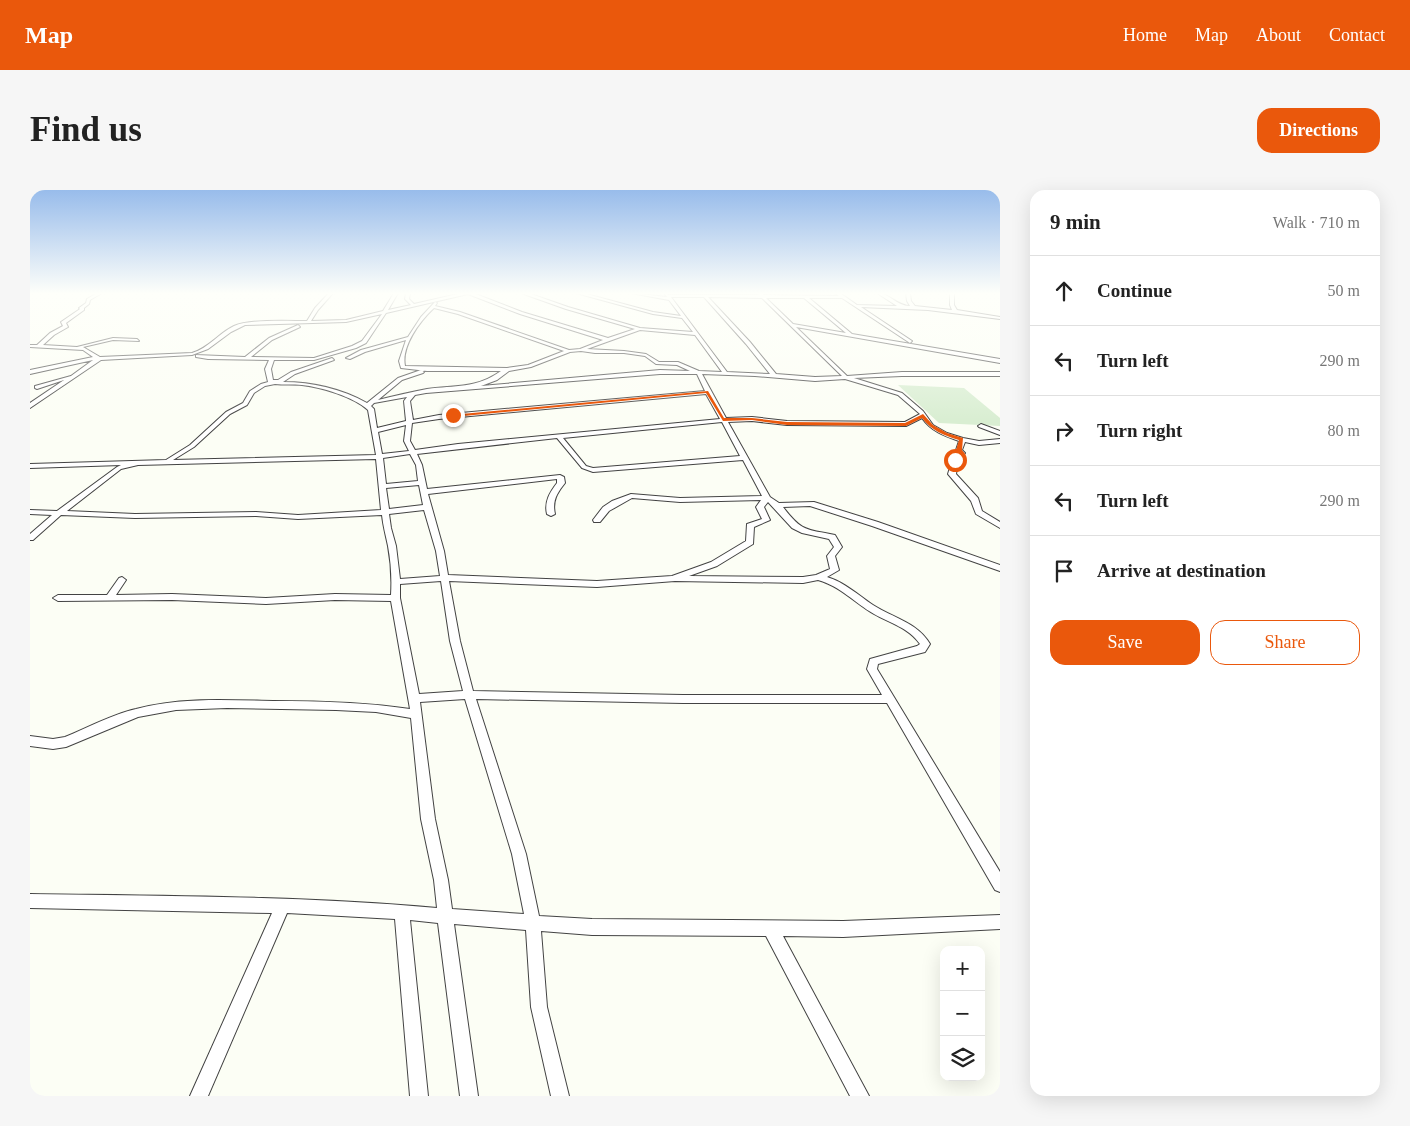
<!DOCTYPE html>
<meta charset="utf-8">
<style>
body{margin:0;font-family:"Times New Roman",serif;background:#f6f6f6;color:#222}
.controls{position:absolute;right:15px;bottom:15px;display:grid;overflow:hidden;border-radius:10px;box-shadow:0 5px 20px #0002}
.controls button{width:45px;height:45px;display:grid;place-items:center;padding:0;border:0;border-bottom:1px solid #e0e0e0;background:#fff;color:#222;font:25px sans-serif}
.stop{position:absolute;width:15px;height:15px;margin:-11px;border:4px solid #ea580c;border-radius:50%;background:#fff}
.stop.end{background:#ea580c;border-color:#fff;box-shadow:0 1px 5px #0008}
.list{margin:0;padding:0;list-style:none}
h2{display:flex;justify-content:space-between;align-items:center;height:65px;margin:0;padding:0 20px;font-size:21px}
h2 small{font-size:16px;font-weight:400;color:#767676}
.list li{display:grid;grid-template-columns:32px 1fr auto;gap:15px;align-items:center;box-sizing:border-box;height:70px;padding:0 20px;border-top:1px solid #e0e0e0}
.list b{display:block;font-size:19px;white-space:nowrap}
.list em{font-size:16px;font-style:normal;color:#767676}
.actions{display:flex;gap:10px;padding:15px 20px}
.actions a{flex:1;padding:11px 0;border:1px solid #ea580c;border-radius:15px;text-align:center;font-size:18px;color:#ea580c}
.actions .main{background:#ea580c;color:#fff}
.icon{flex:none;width:28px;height:28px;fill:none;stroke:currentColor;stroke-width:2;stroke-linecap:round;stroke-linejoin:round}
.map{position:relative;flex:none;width:970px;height:906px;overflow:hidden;border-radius:15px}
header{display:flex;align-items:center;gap:30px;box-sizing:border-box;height:70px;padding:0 25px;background:#ea580c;color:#fff}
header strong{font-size:24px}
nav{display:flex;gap:28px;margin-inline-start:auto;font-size:18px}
.intro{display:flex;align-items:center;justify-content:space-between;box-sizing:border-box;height:120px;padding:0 30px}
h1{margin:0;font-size:35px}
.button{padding:12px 22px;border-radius:15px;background:#ea580c;color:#fff;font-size:18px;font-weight:700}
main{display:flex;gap:30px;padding:0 30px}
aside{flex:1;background:#fff;border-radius:15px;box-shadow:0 5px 20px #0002}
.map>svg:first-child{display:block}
.pitch{fill:#d9eed2}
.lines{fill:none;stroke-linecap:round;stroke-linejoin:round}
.street-casing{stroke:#434343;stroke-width:2}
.street{fill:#fff;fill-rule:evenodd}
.route{fill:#ea580c}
</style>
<header>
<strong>Map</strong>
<nav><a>Home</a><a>Map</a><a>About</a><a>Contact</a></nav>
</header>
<div class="intro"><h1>Find us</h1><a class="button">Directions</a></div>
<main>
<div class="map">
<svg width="970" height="906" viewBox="0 0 970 906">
<rect width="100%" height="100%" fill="#fcfef5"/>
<polygon class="pitch" points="868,195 934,198 970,228 970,236 909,233"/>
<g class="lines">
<defs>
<g id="street">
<path d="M67 103H72L60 110 59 114 54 118V120L36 133 38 137 24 145 13 155 47 157 83 148 107 149 109 151 83 150 53 157 70 167 162 163C179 158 189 143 204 136 220 129 258 131 277 131L285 118 299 103H303L288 120 281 131 316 130 353 121 364 103H368L358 120 381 115 375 109 376 103H380L379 109 384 114 432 103H443L492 122 578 148 605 139 536 119 491 103H498L538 117 610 138 663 142 652 128 623 124 546 103H553L623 122 651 126 639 110 601 103 637 107 634 103 639 105H729L727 103H731L734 105 809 106 805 103H810L827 115 867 116 847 103C859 103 867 116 880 116L877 111 876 103H880L881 111 885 116 922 120 920 115V103H924V115L927 120 970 127V129L898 120 831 117 882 151 880 153 812 108H779L822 144 970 169V173L766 137 817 186 872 182H970V186H872L824 188 872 203 893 221 903 235 917 243 933 248 949 251 970 249V253L949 255 935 252 932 260 935 263 928 271 926 284 948 308 952 321 970 332V338L946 324 941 311 918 284 922 271 928 263 926 260 929 251C914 246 901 241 892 228L876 236 757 235 722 231 698 232 740 307 749 313 784 312 848 332 970 375V381L842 336 780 316 753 317C772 342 776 339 805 345L812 357 805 366 809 380 797 387C814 392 828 405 843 415 863 428 887 432 900 454L895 462 848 474 847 479 970 682V702L965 700 857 513H653L446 509 496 664 509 726 562 729 813 731 970 725V739L813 747 753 746 839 906H820L736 746 562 745 511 741 517 817 539 906H521L501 817 496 740 424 734 448 906H430L408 733 380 730 398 906H380L365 729 257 723 178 906H160L242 723 0 718V704C136 706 272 706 407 718L404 690 391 629 381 528 346 522 306 520 197 518 146 520 108 527 36 557 23 559 0 556V546L23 549 35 547C57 538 83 524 106 519 150 507 197 510 243 511 289 511 334 512 380 519L361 411 305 410 236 414 142 410 28 411 23 408 28 405H77L89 388 92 387 96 390 86 405 142 404 236 408 305 404 361 405C362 389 361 372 358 356 356 346 353 336 352 325L268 329 226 326 105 328 31 325 3 350H0V344L22 325 0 324V320L27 321 87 277 91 275 0 278V274L136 270 160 255 196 222 213 213 220 201 231 194 238 192 235 179 239 170 178 169 166 167V165L215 167 239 148 268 135 270 137 242 150 221 167 284 168 322 156 332 151 352 124 316 132 215 135 201 142 178 159 162 165 71 170 0 218V213L34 190 7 199 5 198V196L41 186 63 170 0 184V180L63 167 53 160 0 157V155H7L20 143 33 136 31 132 50 119 49 118 56 113 57 109ZM438 104 490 124 573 150 550 159 539 160 430 122 405 116 407 113 405 112 391 127 378 147 331 160 316 168 320 169 335 162 376 150 369 171 371 178 397 181H471C446 199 425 195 397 199 381 202 364 206 348 210L372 190 393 183 394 182 391 180 368 188 337 213C312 199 282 192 253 192L265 184 304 170 302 168 261 182 248 190H243L241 179 244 170H284L326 158 336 153 356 123ZM641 107H674L716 154 740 184 697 182ZM678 107 732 108 812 186 785 187 746 184 720 152ZM736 108H774L816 143 763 134ZM404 118 428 124 534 161 498 175 477 178 375 176C371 156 390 131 404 118ZM610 140 665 145 692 182 669 181 648 172H629L616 164 594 161 557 159ZM551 161 565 163H594L615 166 626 174 647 175 660 181 630 180 451 196 467 190 479 181 501 177 540 162ZM630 184H667L675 201 409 225 383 230 380 211 385 205 396 203ZM672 184 725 186 785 191 815 189 868 205 890 224 875 232 757 231 722 227 696 228ZM245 194C254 195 263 194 272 195 291 197 324 207 338 220L346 265 143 270 164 257 200 224 217 215 224 203 235 196ZM676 204 690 229 428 254 385 260 380 251 382 233 409 229ZM377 207 374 211 376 231 347 238 344 219 341 216 344 213ZM692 232 710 266 563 278 556 276 533 248ZM376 235 374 251 379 261 352 264 348 242ZM527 248 552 278 563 282 713 270 732 306 650 308 601 304 582 311 573 317 563 330 564 332H570L579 321 602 308 650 312 731 310 726 317 732 329 717 334 716 351 681 372 642 386 567 391 418 385 414 361 398 304 527 289V293C520 302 514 312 517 324L521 326 525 324C522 311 527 303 535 293L534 287 530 285 397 299 392 275 387 264ZM380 264 386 275 388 291 356 294 353 268ZM346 269 351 320 268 325 226 322 105 324 37 321 91 279 108 275ZM389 295 393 315 359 319 356 298ZM738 312 762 338 772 343 799 349 804 357 797 366 800 379 786 385 773 387 659 386 687 376 723 354 724 337 740 330 734 317ZM394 320 406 361 410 386 370 389 366 356 361 338 359 324ZM788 390C810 396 825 413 844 424 860 433 879 438 890 454L887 456 840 469 837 479 852 505H653L443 501 430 451 419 391 567 397 645 391 773 393ZM411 391 420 451 433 501 389 504 370 408V394ZM435 509 482 664 494 724 422 719 418 690 405 629 390 512Z"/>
<polygon points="951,234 970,241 970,245 949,237 948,236"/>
</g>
</defs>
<use href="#street" class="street-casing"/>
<use href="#street" class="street"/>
</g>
<linearGradient id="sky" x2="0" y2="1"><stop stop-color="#98bceb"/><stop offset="0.45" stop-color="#fefffa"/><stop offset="1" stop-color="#fefffa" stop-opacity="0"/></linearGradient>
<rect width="970" height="230" fill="url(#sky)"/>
<path class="route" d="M678 201 694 228H722L757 232 875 233 893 224 903 235 917 243 933 248 932 260 934 263 927 272H923L929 263 926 260 929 250C913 245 902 241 892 228L876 236 757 235 722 230 693 231 676 203 423 227 421 225Z"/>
</svg>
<div class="controls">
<button>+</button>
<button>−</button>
<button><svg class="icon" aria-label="layers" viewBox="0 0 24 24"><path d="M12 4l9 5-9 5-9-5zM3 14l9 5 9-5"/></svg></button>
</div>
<div class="stop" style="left:925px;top:270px"></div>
<div class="stop end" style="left:423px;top:225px"></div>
</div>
<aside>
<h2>9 min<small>Walk · 710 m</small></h2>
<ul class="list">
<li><svg class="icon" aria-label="ahead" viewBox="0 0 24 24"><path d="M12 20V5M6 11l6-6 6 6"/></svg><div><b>Continue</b></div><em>50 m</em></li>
<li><svg class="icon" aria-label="left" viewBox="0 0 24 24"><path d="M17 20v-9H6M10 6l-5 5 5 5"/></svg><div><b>Turn left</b></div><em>290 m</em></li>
<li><svg class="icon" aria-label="right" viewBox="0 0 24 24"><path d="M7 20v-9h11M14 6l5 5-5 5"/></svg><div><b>Turn right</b></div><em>80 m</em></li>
<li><svg class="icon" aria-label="left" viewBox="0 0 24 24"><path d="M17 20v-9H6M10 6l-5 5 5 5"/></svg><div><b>Turn left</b></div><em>290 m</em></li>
<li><svg class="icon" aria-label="arrive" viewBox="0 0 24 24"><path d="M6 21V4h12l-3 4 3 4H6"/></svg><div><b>Arrive at destination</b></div></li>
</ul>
<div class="actions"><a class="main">Save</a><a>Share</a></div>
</aside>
</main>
